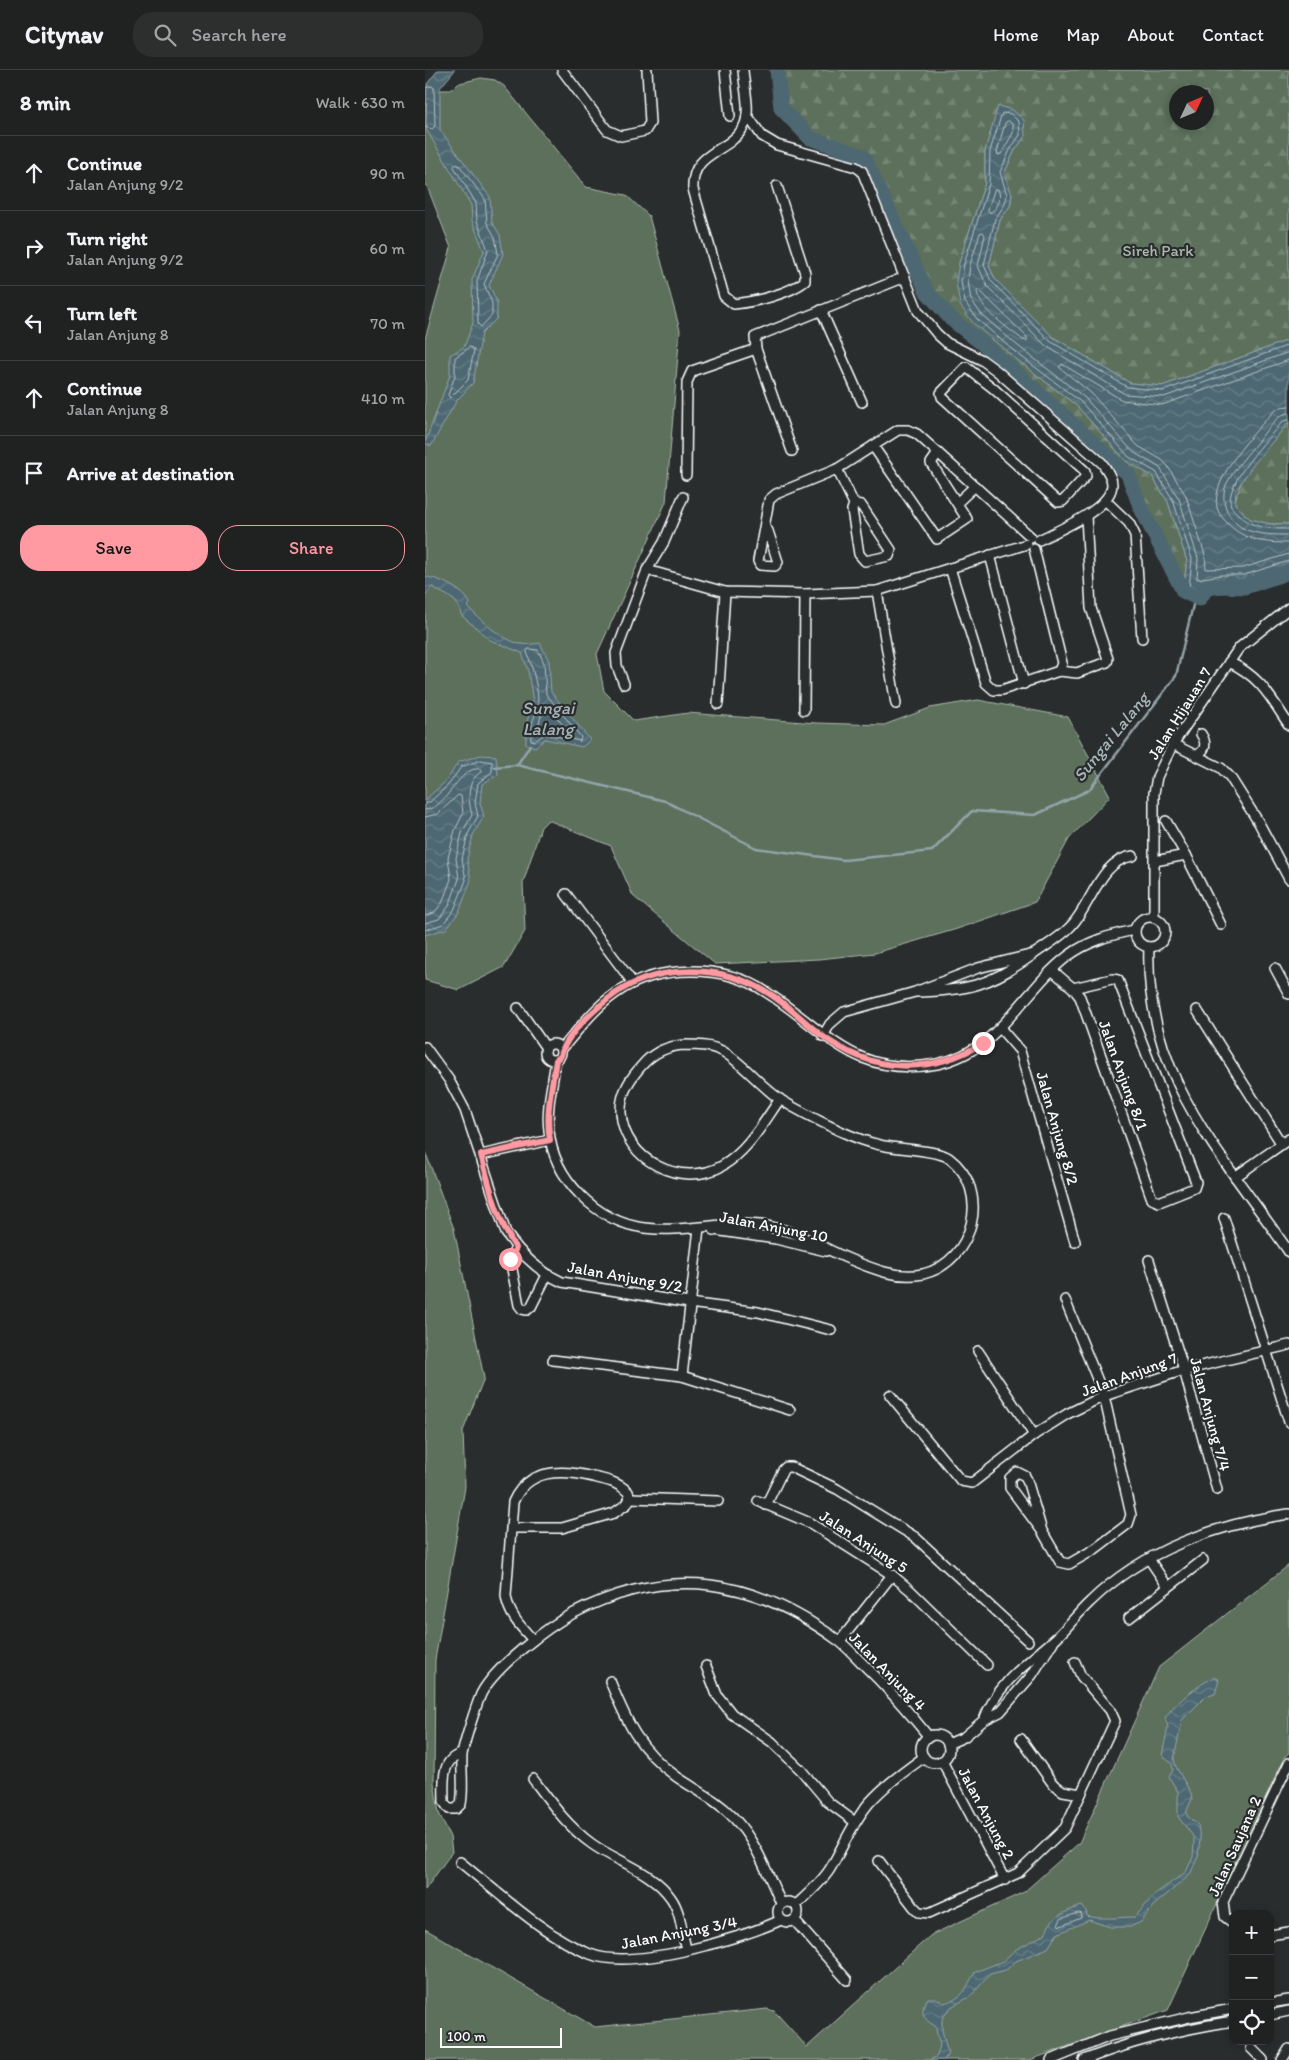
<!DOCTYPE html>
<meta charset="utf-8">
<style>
body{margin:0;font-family:Itim,sans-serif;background:#2d2f2f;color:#f1f3f6}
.controls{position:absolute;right:15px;bottom:15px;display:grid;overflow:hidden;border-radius:10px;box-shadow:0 2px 8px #0003}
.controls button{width:45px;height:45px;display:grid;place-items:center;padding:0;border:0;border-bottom:1px solid #3d3f40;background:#202222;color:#f1f3f6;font:25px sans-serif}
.compass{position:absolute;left:744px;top:15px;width:45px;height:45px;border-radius:50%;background:#202222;box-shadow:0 2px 8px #0003;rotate:46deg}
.scale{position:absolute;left:15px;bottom:12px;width:122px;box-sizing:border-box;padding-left:5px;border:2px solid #fff;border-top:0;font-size:14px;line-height:18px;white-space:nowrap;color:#fff;-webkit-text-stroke:4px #2a2d2e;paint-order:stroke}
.stop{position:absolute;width:15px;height:15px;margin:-11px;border:4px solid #ff9aa2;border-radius:50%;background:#fff}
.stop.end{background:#ff9aa2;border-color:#fff;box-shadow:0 1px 5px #0008}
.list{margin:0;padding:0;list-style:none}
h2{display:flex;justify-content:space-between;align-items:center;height:65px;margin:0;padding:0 20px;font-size:21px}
h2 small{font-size:16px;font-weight:400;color:#a2a4a5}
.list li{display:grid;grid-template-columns:32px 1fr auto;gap:15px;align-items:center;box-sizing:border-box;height:75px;padding:0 20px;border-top:1px solid #3d3f40}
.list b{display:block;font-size:19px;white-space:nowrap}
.list p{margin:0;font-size:16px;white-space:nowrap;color:#a2a4a5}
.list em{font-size:16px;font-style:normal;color:#a2a4a5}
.actions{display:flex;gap:10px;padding:15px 20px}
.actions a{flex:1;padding:11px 0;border:1px solid #ff9aa2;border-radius:20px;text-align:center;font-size:18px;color:#ff9aa2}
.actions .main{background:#ff9aa2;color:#111}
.icon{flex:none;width:28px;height:28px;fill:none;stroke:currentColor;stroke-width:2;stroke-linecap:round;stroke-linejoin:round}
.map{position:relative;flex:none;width:864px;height:1990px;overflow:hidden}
header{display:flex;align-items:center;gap:30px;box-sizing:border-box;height:70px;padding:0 25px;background:#202222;border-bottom:1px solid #3d3f40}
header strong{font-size:24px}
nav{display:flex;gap:28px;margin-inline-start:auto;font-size:18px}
.search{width:350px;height:45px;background:#2d2f2f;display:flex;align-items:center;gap:12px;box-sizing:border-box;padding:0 18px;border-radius:20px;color:#a2a4a5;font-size:19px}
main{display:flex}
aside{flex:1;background:#202222}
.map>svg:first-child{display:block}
.grass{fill:#5b705b;stroke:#adb8ad}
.forest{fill:url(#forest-firs);stroke:#adb8ad;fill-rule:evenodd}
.water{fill:url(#water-waves);stroke:#94a4aa}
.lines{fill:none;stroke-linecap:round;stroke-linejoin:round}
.shore{stroke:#b8c3c7;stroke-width:1}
.stream{stroke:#94a4aa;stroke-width:2.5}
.river{stroke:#4d6872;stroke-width:15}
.minor-casing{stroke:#fff;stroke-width:12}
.minor{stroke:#2a2d2e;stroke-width:9}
.route{stroke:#ff9aa2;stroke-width:6}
.labels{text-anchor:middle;stroke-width:4.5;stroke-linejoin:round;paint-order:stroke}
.park-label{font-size:16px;fill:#adb8ad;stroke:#2a2d2e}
.street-label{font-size:16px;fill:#fff;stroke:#2a2d2e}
.water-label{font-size:18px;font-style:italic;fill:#a6b4b8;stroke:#2a2d2e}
</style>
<header>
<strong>Citynav</strong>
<div class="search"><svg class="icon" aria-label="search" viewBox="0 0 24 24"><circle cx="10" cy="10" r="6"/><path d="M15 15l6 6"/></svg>Search here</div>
<nav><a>Home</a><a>Map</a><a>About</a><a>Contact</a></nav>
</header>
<main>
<aside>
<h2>8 min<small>Walk · 630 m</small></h2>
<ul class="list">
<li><svg class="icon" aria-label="ahead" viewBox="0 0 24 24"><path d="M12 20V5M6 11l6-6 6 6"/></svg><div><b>Continue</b><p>Jalan Anjung 9/2</p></div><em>90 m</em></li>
<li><svg class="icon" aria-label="right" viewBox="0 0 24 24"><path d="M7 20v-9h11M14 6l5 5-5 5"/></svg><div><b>Turn right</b><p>Jalan Anjung 9/2</p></div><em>60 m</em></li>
<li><svg class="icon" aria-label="left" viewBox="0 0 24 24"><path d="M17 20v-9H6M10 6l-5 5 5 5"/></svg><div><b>Turn left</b><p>Jalan Anjung 8</p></div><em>70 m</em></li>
<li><svg class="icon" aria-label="ahead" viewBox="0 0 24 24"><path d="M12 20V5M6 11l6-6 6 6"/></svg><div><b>Continue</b><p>Jalan Anjung 8</p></div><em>410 m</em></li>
<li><svg class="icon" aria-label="arrive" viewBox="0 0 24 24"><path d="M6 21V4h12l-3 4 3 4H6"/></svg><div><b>Arrive at destination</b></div></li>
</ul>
<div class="actions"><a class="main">Save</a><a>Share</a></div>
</aside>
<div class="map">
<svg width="864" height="1990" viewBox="0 0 864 1990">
<defs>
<pattern id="forest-firs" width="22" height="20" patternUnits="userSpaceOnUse" patternTransform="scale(1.25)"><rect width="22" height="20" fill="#5b705b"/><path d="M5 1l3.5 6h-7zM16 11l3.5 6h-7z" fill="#748574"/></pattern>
<pattern id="water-waves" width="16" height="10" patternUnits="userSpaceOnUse" patternTransform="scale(1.25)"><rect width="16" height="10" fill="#4d6872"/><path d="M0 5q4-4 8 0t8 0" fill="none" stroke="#687f87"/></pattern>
</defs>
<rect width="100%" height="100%" fill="#2a2d2e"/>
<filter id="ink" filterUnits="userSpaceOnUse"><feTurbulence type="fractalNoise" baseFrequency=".02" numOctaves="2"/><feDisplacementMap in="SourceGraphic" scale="10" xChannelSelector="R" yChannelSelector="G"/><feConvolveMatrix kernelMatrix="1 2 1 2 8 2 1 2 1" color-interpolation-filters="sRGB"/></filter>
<g filter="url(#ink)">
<g class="grass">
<polygon points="56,8 70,10 79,16 161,117 201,125 224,146 255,260 241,432 172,584 179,621 209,651 263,643 391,653 459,655 505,638 553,630 643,647 685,726 644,769 610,832 532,859 450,883 394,889 290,894 208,826 186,776 123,750 116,757 98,813 100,861 79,897 34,920 0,910 0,269 26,178 0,111 0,20 25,20 35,13"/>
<polygon points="0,1081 29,1159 59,1308 38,1361 40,1417 10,1590 9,1713 14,1743 25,1767 27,1782 0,1820"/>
<polygon points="864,1495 864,1683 860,1686 743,1940 605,1990 0,1990 0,1859 170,1957 342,1939 349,1941 353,1945 382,1977 506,1865 599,1822 654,1773 734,1597"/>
</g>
<g class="forest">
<path d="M352 0H864V270L737 316 705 313 628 267 570 209 564 196 575 150 585 136 587 124 579 104 589 82 600 66 588 40 574 36 560 81V113L534 193 586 285 652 336 701 391 727 406 743 432 762 491 758 521 715 436 703 403 568 282 526 249 502 222 438 86 385 68 356 38ZM752 22H782V52H752Z"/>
<path d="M864 352V454H845L825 449 810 434C813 403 844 376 864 352Z"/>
</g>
<g class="water">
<polygon points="13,0 30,0 15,18 15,60 65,127 67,152 75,165 78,184 64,215 72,232 72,248 57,263 48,313 32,330 6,376 0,373 25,305 25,285 39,277 48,253 47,210 59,181 47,151 46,135 1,59 2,14"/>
<polygon points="573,36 588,40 599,50 600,66 589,82 579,104 587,124 585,136 575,150 564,196 570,209 628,267 705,313 737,316 864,270 864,352 828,395 811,420 810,434 825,449 845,454 864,454 864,502 820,517 797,516 782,518 774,529 758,521 762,491 743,432 727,406 701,391 652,336 586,285 548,253 535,235 531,212 534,193 560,113 560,81"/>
<path d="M0 507C13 507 39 520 45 533L43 537C56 551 76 569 95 574 102 575 109 574 115 573L124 591 126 622 165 670 157 677 120 669 110 677 101 674V655L108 632 103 601 97 583 65 570 36 545C34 528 21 526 7 517L0 525Z"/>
<polygon points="56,685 71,686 73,705 57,714 55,733 59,746 48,765 42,789 46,810 34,842 21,859 0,865 0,730 22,710 33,692"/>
<path d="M789 1607 794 1610 790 1624 780 1627 757 1650 749 1689 751 1697 766 1723 767 1729 762 1740V1746L773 1755 775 1769 773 1786 765 1805 729 1835 716 1852 705 1857H685L664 1850 632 1864 623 1878 591 1891 581 1900 565 1904 546 1926 526 1937 517 1949V1960L523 1984 519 1990H505L512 1986 515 1975 510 1956C497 1949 494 1940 503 1928H511L519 1933C541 1927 539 1920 550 1902L578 1891 590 1880 620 1864C627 1845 640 1842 657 1836L661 1841 662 1846C676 1850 695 1847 710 1847L730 1824 761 1802 768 1787 769 1772 768 1766 753 1747V1722L744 1707 748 1700 747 1694 737 1685 743 1657 740 1649C744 1637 776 1613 789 1607Z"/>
</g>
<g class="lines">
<g class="shore">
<polyline points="0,18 7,16 9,18 10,56 7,59 0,57"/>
<polygon points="584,51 588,55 588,63 576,84 573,85 572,82 580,53"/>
<polygon points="31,94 34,95 60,129 62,153 70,167 73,184 59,214 67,233 67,245 56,257 53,254 52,211 63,180 52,151 51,133 29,97"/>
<path d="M570 119H573C577 129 573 138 565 143L563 140Z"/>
<path d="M554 220 602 267V271L598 270C585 260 554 238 552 222Z"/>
<polyline points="864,275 738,321 702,317 625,271 566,211 559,195 570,149 580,134 582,125 575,102 585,80 595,65 594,52 586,44 577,43 565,81 564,114 539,194 536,212 540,232 552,249 589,281 656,332 704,387 731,402 748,430 767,489 764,518 772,522 781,513 797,511 820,512 864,498"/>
<polygon points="45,277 49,280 43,310 25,328 23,325 30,306 30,288"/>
<polyline points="864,282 739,327 700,324 621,276 562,216 553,196 560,165 558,162 555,163 545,195 543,211 546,230 557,245 593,276 660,328 708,382 735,398 754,429 773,488 772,509 796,505 819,505 864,491"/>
<polyline points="864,290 737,335 697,330 637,294 634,297 666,323 713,376 737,390 742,395 761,426 780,485 781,499 818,498 864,484"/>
<path d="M864 336 856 337 849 341C830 362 785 408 792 438 794 445 799 449 803 454 821 471 840 473 864 473"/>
<path d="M864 343C851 344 841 362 833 371 822 385 809 399 801 415 794 432 805 454 822 460 835 465 850 465 864 465"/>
<path d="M864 350 858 351C845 367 798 414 806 436 807 439 811 442 813 444 828 459 845 459 864 459"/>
<path d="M104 579 113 580 119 593 121 624 156 667 155 671 120 664 110 671 106 670C104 652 112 646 113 632 113 616 107 597 102 582Z"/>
<polygon points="120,634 140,657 140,660 113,658"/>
<polyline points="0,734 5,732 25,713 36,697 56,690 67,692 67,702 53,713 50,733 53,746 43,764 37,789 41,810 29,840 18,854 0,860"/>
<path d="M0 740C24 738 33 695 56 699V702C41 711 43 730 47 745L37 763 31 788 34 809 24 836 14 849 0 853"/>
<polyline points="0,747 13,744 33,725 36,726 38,744 30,760 23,788 26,809 17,833 9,843 0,846"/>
<polygon points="654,1843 657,1844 656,1848 636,1856 633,1855 636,1849"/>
</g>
<g class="stream">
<polyline points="92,695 105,675"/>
<polyline points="69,697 92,695 240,731 331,778 419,790 507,781 547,741 610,745 664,720 751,606 770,527"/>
</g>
<polyline class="river" points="352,0 356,38 385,68 438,86 502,222 526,249 568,282 703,404 715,436 758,521 774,529 782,518 797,516 820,517 864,502"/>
<defs>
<g id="minor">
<polyline points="137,0 182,60 196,66 220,61 225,53 222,0"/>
<polyline points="300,0 305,46"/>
<path d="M318 0C319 17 327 43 318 58 302 84 266 81 268 119L299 226 309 234C329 232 364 224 380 211V203L352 116"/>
<path d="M322 45 337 66 352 75 431 97 437 101 493 241 512 264 522 273 557 290 572 301 677 393C681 399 687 406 687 414 687 439 633 460 614 470"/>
<polyline points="396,240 437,332"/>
<polygon points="541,297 568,318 660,401 661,406 638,431 633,432 517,327 516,323"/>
<polyline points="448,376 512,469 542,449 506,393 513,383"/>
<polyline points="367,381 331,279 330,267 480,207"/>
<polyline points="412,399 429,434 427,440 434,484 440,491 464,486 466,480 436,435 429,434"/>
<polyline points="261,405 262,312 267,301 331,279"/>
<polyline points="680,430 704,453 710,465 717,568"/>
<polyline points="533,432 550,416"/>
<polyline points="340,458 343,461 353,492 350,496 335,495 333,491 344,430 351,424 412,399 473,360 483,360 492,364 606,467"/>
<polyline points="565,485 599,614"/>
<polyline points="525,498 561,613 569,620 577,620 634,601 637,593 609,479"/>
<polyline points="222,500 300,522 380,524 452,521 602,474"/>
<polyline points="452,521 471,634"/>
<path d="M804 592C836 607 845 627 864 655"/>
<polyline points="634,601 652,603 682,592 683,589 666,538 661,446"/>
<polyline points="199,614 192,596 191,583 222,500 239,472 258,427"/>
<polyline points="293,634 300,522"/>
<polyline points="379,640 380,524"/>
<polyline points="748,674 796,698 805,707 834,753 864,809"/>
<path d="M772 685C781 680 782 673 776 664"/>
<polyline points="741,751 761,785 796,855"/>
<polyline points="730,791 761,785"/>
<polyline points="141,824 208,913"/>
<circle cx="725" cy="862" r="15"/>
<polyline points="729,847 729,723 732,707 748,674 814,578 864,538"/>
<path d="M724 877C719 1006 797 1084 864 1182"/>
<path d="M609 884C622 875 636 867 646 856 667 834 675 790 708 786"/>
<polyline points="850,898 864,924"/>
<polyline points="628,901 648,918 655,927 727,1129 734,1132 769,1118 771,1112 693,910 687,909 648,918"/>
<polyline points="93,938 121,978"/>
<polyline points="772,940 856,1073"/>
<polyline points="575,958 595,981 650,1172"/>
<path d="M398 966 405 954 419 942 490 922 553 898 609 884C566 915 543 921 490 922"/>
<circle cx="128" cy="982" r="8"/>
<path d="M0 977 24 1010 40 1040 81 1163C96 1185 113 1201 137 1212L264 1233 333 1242 406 1260"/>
<path d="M136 980C154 959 168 939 191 923 233 894 299 894 341 922 401 960 430 1009 512 994 575 981 597 921 643 886 663 871 686 865 709 860"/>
<path d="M131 990C128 1013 121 1037 124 1060 128 1109 172 1152 220 1158 258 1163 297 1151 335 1155 370 1159 393 1176 424 1189 448 1199 471 1209 498 1204 549 1192 567 1120 524 1088 513 1080 471 1079 455 1075 441 1072 426 1066 413 1060 394 1051 374 1041 356 1030 336 1017 317 992 297 981 285 975 272 975 259 975 244 976 231 981 220 992 206 1007 195 1022 196 1043 199 1090 256 1119 297 1096 323 1081 338 1053 355 1029"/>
<polyline points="56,1085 125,1070"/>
<polyline points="810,1107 864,1069"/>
<polyline points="799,1148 864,1352"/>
<polyline points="289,1160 351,1169 401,1181"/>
<polyline points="91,1178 85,1189 94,1235 97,1239 102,1240 106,1237 122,1205"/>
<polyline points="724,1190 759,1300 792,1420"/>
<polyline points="553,1281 609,1365"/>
<polyline points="128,1290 257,1306 365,1340"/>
<polyline points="257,1306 274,1158"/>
<polyline points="465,1325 536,1411 547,1413 609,1365 642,1344 679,1326 759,1300 864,1275"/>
<polyline points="205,1428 293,1431"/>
<polyline points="333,1431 385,1453 467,1505 485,1520 562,1595"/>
<polyline points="341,1435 358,1400 361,1397 366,1397 412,1419 490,1467 603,1571"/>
<path d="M87 1458H137L189 1443 202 1434 205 1428 203 1422C193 1412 181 1410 168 1407 137 1399 103 1398 88 1432L81 1526C84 1545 95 1556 108 1570"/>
<polyline points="617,1461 602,1410 600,1406 592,1402 585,1408 585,1418 617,1461 635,1492 644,1494 670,1479 703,1454 706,1445 679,1326 640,1230"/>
<polyline points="724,1489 743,1517"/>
<polyline points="704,1548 778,1490"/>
<polyline points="415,1571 467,1505"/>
<polyline points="281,1596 292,1625 307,1644 347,1672 376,1700 403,1732 430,1752"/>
<path d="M185 1611C202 1653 214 1680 252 1707 271 1720 292 1730 308 1747 331 1771 342 1803 356 1833"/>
<path d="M559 1650C572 1613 603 1593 631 1568 643 1557 653 1543 665 1532 718 1480 792 1454 864 1444"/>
<circle cx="510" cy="1679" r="14"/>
<polyline points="596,1669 628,1714 638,1721 656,1724"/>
<polyline points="523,1674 539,1667 559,1650 575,1642 607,1605 628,1572"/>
<path d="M37 1684C15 1689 19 1714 19 1732L24 1739H31L36 1734C39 1718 36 1701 37 1685 39 1673 51 1636 56 1624 70 1597 122 1557 149 1543 245 1494 328 1508 414 1571 422 1577 430 1586 438 1594 462 1617 483 1641 504 1667"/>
<polyline points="517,1691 580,1810"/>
<path d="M108 1709C126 1733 142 1756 167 1774 192 1792 228 1801 246 1828 256 1842 257 1863 261 1879"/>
<polyline points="454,1791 489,1837 494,1842 504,1843 593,1803 640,1758 690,1651 685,1640 656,1606 650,1592"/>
<path d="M35 1792C73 1822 120 1867 165 1884 207 1901 315 1869 356 1850"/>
<circle cx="363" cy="1842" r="10"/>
<path d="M371 1835C383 1824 396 1813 405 1799 418 1777 427 1753 444 1733 460 1715 480 1701 499 1687"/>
<polyline points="369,1850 422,1910"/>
<polyline points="808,1853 800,1847 798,1832 864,1693"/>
<polyline points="845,1865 864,1862"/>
<polyline points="845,1933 864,1930"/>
<polyline points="845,1945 864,1941"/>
<polyline points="826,1978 838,1990"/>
<polyline points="626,1990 685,1966 764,1947 808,1939"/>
<path d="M659 1990C706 1971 757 1959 808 1951"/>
<polyline points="857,1990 864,1979"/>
</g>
</defs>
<use href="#minor" class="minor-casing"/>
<use href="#minor" class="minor"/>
</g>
</g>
<g class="lines" filter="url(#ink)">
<path class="route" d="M85 1189 91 1178C72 1150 65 1117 56 1085L125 1070C120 1044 127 1017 131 990L136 986C140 966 167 942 183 929 227 894 292 893 340 921 360 932 378 951 396 965 447 1003 504 1006 558 973"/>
</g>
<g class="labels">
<g class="park-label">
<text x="733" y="186">Sireh Park</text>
</g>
<g class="street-label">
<text transform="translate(754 643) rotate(-58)" y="6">Jalan Hijauan 7</text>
<text transform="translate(699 1005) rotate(70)" y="6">Jalan Anjung 8/1</text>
<text transform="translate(633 1058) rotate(74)" y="6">Jalan Anjung 8/2</text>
<text transform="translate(349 1156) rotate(11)" y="6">Jalan Anjung 10</text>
<text transform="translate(200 1206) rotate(10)" y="6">Jalan Anjung 9/2</text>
<text transform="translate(704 1304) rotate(-20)" y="6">Jalan Anjung 7</text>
<text transform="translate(786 1344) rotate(75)" y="6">Jalan Anjung 7/4</text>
<text transform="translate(439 1471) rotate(33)" y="6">Jalan Anjung 5</text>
<text transform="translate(463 1601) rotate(46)" y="6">Jalan Anjung 4</text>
<text transform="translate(562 1743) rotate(62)" y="6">Jalan Anjung 2</text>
<text transform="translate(809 1776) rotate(-66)" y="6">Jalan Saujana 2</text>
<text transform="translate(254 1862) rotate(-11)" y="6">Jalan Anjung 3/4</text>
</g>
<g class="water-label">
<text x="123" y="644">Sungai<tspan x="123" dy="21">Lalang</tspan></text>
<text transform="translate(686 667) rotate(-51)" y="6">Sungai Lalang</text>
</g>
</g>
</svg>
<div class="controls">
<button>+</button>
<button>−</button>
<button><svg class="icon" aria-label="locate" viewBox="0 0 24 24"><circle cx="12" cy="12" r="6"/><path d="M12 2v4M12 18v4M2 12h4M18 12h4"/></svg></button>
</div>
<svg class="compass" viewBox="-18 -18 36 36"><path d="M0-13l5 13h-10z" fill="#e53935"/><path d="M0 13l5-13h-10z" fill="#a2a4a5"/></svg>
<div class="scale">100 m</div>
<div class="stop" style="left:85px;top:1189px"></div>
<div class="stop end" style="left:558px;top:973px"></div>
</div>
</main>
